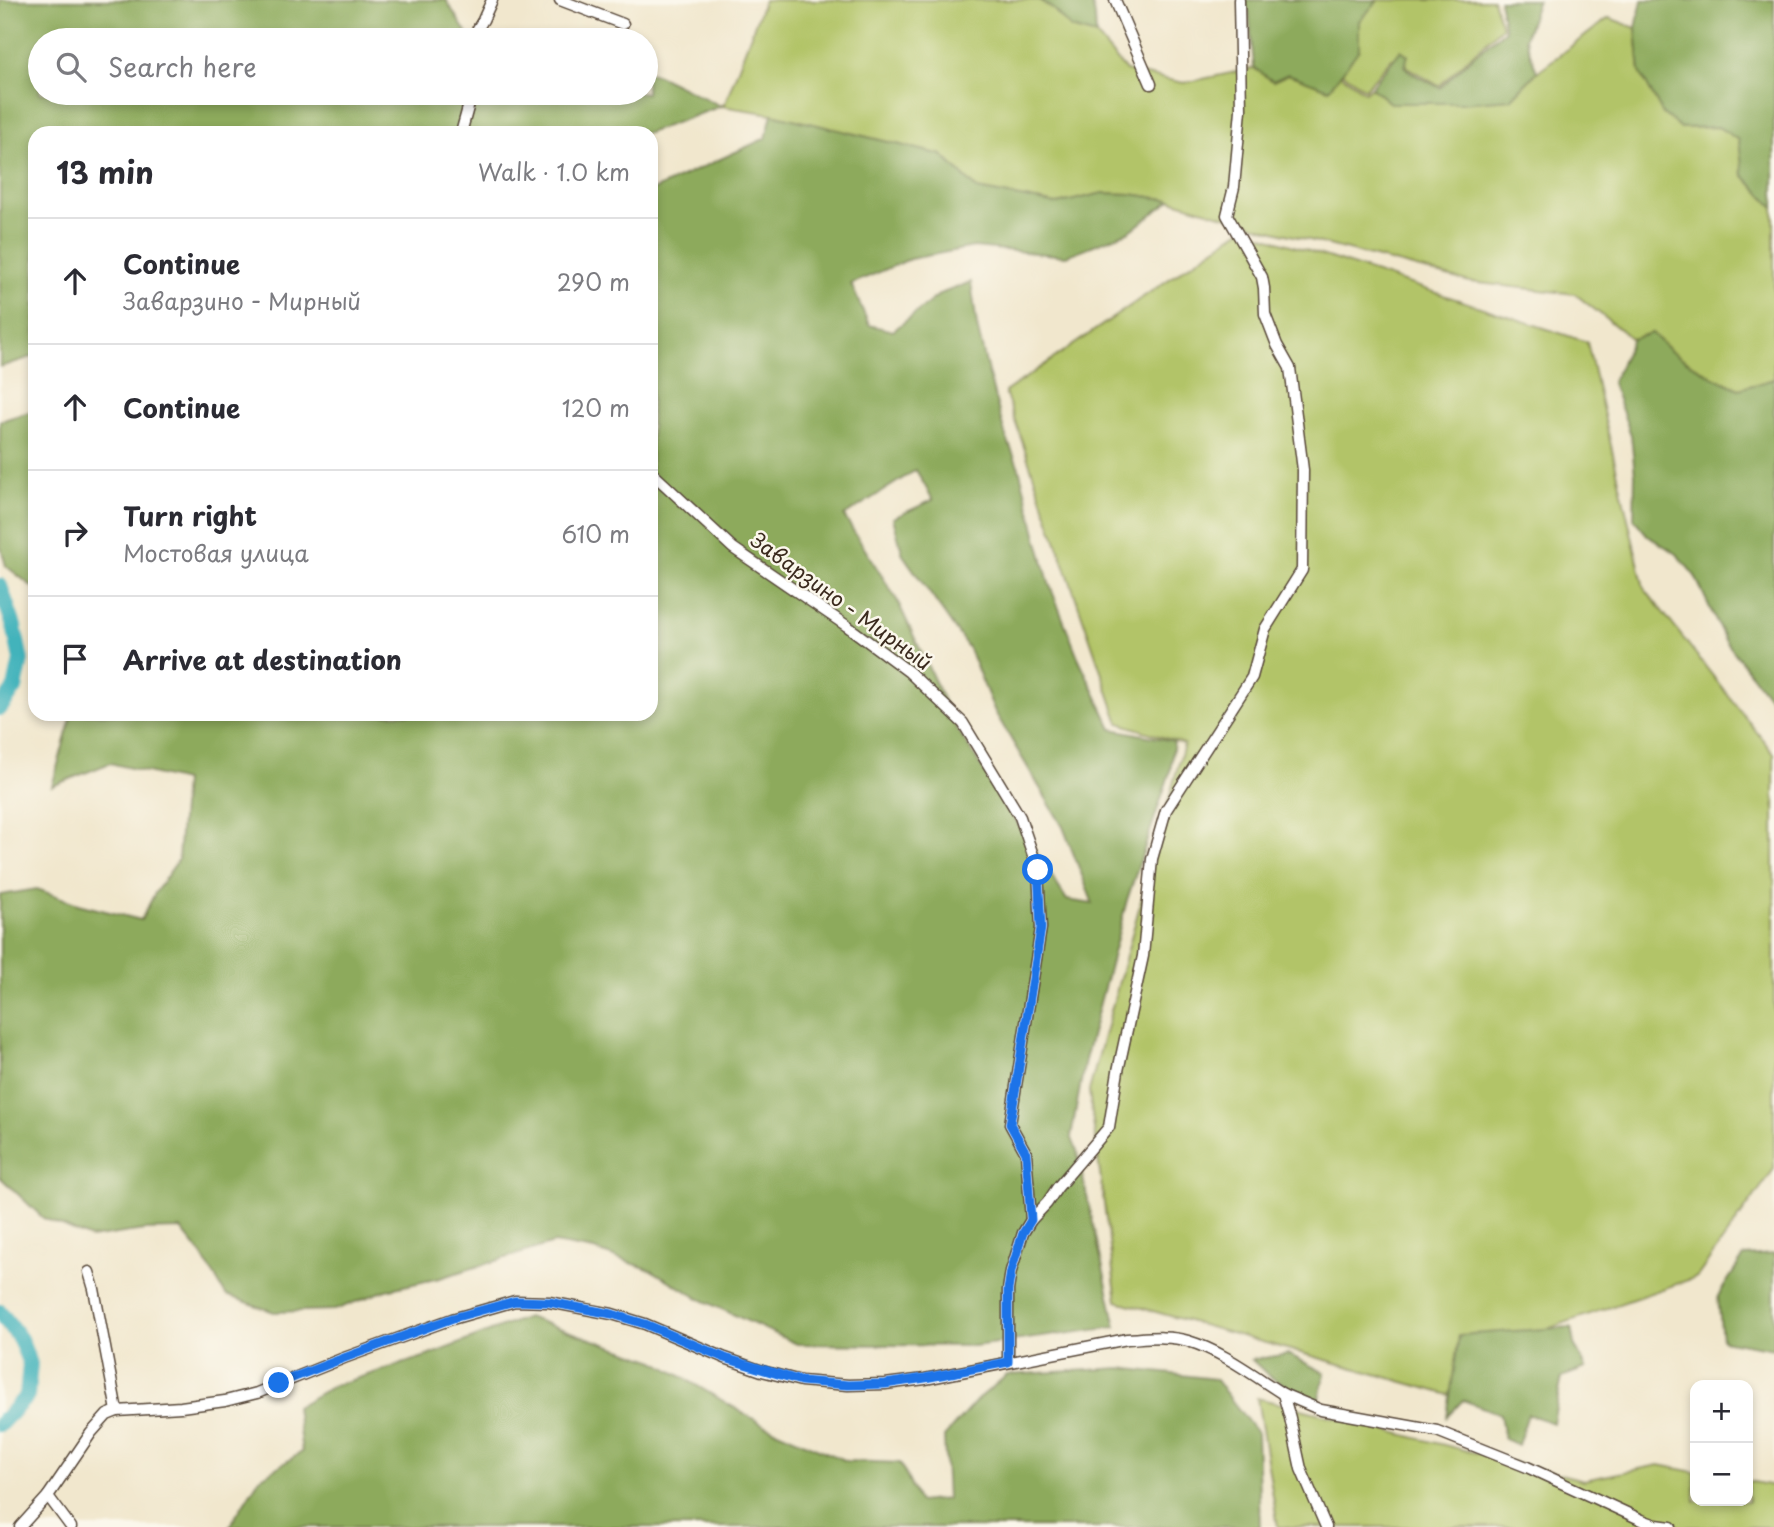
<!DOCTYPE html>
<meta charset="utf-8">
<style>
body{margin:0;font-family:"Playpen Sans",sans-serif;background:#f2f2f3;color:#2b2b33}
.controls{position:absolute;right:21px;bottom:21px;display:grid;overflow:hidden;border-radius:14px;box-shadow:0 4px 10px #0003}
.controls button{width:63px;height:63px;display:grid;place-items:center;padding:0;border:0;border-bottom:2px solid #e1e1e2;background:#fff;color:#2b2b33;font:35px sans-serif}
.stop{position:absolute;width:21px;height:21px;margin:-16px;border:5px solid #1a73e8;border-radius:50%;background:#fff}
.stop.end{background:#1a73e8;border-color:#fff;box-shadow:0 2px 7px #0008}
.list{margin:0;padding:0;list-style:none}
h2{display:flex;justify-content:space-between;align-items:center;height:91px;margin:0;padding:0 28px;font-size:30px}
h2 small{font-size:23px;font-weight:400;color:#7c7c81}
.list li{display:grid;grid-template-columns:46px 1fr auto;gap:21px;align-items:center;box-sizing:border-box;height:126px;padding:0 28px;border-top:2px solid #e1e1e2}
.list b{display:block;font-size:26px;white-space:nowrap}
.list p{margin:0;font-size:23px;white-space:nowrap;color:#7c7c81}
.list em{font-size:23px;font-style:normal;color:#7c7c81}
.icon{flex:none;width:38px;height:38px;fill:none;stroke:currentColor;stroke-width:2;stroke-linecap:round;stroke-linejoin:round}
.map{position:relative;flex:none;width:1774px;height:1527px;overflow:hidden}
.search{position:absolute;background:#fff;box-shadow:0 4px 10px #0003;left:28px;top:28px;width:630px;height:77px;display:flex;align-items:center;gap:18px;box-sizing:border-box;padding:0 24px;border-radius:38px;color:#7c7c81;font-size:26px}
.panel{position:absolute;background:#fff;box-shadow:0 4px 10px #0003;left:28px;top:126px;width:630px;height:595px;border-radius:21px}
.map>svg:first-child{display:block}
.green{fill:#b2c467;stroke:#767742;stroke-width:2}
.forest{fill:#8daa5c;stroke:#646a3d;stroke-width:2;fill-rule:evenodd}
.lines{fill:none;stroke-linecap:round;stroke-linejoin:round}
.river{stroke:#43b3bb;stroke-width:16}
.minor-casing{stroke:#564638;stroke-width:13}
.minor{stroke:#fff;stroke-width:10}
.route{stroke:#1a73e8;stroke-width:9}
.labels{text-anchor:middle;stroke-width:5;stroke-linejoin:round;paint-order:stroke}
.street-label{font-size:21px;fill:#3b2a1e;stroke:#fbf7ec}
</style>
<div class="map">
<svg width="1774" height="1527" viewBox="0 0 1774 1527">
<rect width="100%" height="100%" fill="#fbf7ec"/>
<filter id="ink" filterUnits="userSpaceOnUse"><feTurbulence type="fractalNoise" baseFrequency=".0143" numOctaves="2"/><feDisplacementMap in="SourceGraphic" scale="14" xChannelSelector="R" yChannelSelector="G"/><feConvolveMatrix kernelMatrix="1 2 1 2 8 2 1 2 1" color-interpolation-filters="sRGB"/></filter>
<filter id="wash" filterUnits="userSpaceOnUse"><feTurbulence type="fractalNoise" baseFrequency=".00686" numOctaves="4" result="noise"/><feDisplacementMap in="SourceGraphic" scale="28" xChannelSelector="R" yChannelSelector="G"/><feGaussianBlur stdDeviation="1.57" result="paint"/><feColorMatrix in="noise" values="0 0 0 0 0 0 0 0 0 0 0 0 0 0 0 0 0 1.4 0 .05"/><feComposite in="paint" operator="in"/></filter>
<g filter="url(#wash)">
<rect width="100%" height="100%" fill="#f1e7cd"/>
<g class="green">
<polygon points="764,0 1039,0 1053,9 1071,28 1096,35 1126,71 1184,83 1254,68 1273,81 1288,74 1329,89 1340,74 1365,92 1371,87 1390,103 1511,99 1537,72 1609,18 1636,28 1640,72 1681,128 1718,127 1739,140 1743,175 1774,207 1774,379 1739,389 1715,378 1670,351 1652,333 1632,339 1575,294 1470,282 1271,230 1171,200 1131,194 1103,193 1057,204 977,189 942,155 772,114 721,106 725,103"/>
<polygon points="1369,0 1493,0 1502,27 1439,86 1392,58 1365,89 1321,57"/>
<polygon points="1242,229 1587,342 1644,588 1774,754 1774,1169 1697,1277 1472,1355 1460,1398 1117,1301 1089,1091 1184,744 1119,723 1005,392"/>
<polygon points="1257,1398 1584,1480 1659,1465 1695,1472 1695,1501 1748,1501 1748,1481 1774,1486 1774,1527 1278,1527"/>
</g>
<g class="forest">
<polygon points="0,0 446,0 470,39 474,40 40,40 40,93 646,93 646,72 658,75 721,106 648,133 35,133 35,356 0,367"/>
<polygon points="1039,0 1091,0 1095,16 1096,35 1071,28 1053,9"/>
<polygon points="1244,0 1374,0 1377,2 1359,21 1359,50 1329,89 1288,74 1273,81 1254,68 1249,12"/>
<path d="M1499 0H1538L1525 38 1537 72 1511 99 1462 103H1390L1371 87 1401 50 1408 55 1405 67C1415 77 1428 81 1440 88L1471 58 1505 30Z"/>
<polygon points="1642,0 1774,0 1774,207 1743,175 1739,140 1718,127 1681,128 1663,114 1640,72 1636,28"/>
<path d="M772 114 942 155 977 189 1057 204 1103 193 1131 194 1171 200 1130 231 1066 256 974 247 910 259 851 284 869 325 893 331 940 294 971 282 977 326 989 376 1005 434 1019 468 1049 583 1078 657 1112 729 1174 741 1170 772 1127 900 1085 1060 1071 1136 1077 1151 1116 1327 974 1346 797 1344 702 1300 651 1270 594 1250 554 1243 440 1278 386 1290 335 1310 274 1312 226 1295 202 1255 181 1229 144 1230 90 1238 43 1218 0 1177V895L37 889 78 904 141 920 155 893 178 860 184 781 110 763 52 786 72 714H651V191L766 138ZM916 470 933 500 893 518 903 555 969 649 995 712 1063 827 1093 904 1067 900 957 729 897 600 844 516Z"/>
<polygon points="1652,333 1670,351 1715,378 1739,389 1774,379 1774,704 1725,640 1695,576 1677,554 1648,536 1634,519 1635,475 1631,435 1612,383 1632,339"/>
<polygon points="35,410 35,589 6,566 0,544 0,421"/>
<polygon points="1774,1254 1774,1349 1722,1340 1718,1296 1744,1256"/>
<polygon points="527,1317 655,1361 764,1425 846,1461 900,1463 919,1502 947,1499 944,1437 977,1400 1007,1375 1121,1368 1215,1379 1257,1433 1260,1527 229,1527 260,1478 302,1452 296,1407 333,1386 427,1356"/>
<polygon points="1571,1327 1574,1344 1586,1368 1562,1377 1553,1423 1528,1414 1518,1445 1504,1439 1500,1414 1463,1400 1447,1417 1459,1335"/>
<polygon points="1288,1354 1325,1373 1318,1402 1270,1377 1252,1360"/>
</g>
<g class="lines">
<g class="river">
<polyline points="0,586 14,626 21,660 15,688 0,708"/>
<polyline points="0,1312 20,1339 30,1364 27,1396 0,1424"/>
</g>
</g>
</g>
<g filter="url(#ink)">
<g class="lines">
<defs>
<g id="minor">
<polyline points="560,0 623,24"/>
<polyline points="1115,0 1151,84"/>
<polyline points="471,40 483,20 492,0"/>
<polyline points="461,133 472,93"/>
<polyline points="651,472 733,548 847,626 909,672 963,723 1020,817 1038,870 1041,928 1010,1124 1026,1153 1031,1220"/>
<polyline points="89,1272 94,1289 117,1411"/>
<polyline points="1008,1362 1008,1290 1011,1271 1023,1233 1031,1220 1047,1203 1057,1188 1109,1127 1118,1071 1143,956 1152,859 1166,810 1252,677 1265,629 1302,570 1303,470 1290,368 1277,345 1265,314 1264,288 1262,277 1227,215 1234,187 1241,110 1239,0"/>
<polyline points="1283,1394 1321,1410 1437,1431 1527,1467 1642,1520 1656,1525 1671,1527"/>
<polyline points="48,1496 71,1527"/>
<path d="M20 1527 48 1496 91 1433 107 1415 117 1411 181 1407 225 1401 257 1393 344 1358 452 1319 515 1301 549 1302 612 1314 645 1324 725 1358 762 1371 801 1381 848 1385 885 1384 925 1379 1127 1339C1146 1338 1169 1335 1188 1341 1222 1351 1253 1375 1283 1394L1290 1418 1301 1469 1326 1527"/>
</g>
</defs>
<use href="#minor" class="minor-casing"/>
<use href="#minor" class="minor"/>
</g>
</g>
<g class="lines" filter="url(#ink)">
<polyline class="route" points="279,1383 344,1358 453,1318 515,1301 549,1302 612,1314 645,1324 725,1358 801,1381 848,1385 885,1384 925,1378 1008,1362 1008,1290 1011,1271 1023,1233 1031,1220 1026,1153 1010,1124 1041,928 1038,870"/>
</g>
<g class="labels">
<g class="street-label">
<text transform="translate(841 602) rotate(36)" y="7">Заварзино - Мирный</text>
</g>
</g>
</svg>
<div class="controls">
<button>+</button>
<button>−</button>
</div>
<div class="stop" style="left:1038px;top:870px"></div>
<div class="stop end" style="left:279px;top:1383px"></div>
<div class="search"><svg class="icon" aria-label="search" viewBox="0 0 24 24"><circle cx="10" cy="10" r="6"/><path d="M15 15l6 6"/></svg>Search here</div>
<section class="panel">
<h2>13 min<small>Walk · 1.0 km</small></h2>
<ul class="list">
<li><svg class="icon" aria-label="ahead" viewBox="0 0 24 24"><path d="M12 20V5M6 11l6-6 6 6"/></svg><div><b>Continue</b><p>Заварзино - Мирный</p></div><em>290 m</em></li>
<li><svg class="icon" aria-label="ahead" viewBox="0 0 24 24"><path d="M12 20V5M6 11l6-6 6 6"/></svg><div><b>Continue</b></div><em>120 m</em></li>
<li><svg class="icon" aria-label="right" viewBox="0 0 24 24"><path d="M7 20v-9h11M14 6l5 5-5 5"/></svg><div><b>Turn right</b><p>Мостовая улица</p></div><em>610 m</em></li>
<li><svg class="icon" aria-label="arrive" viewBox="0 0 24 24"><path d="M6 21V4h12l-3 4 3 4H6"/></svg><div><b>Arrive at destination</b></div></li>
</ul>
</section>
</div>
